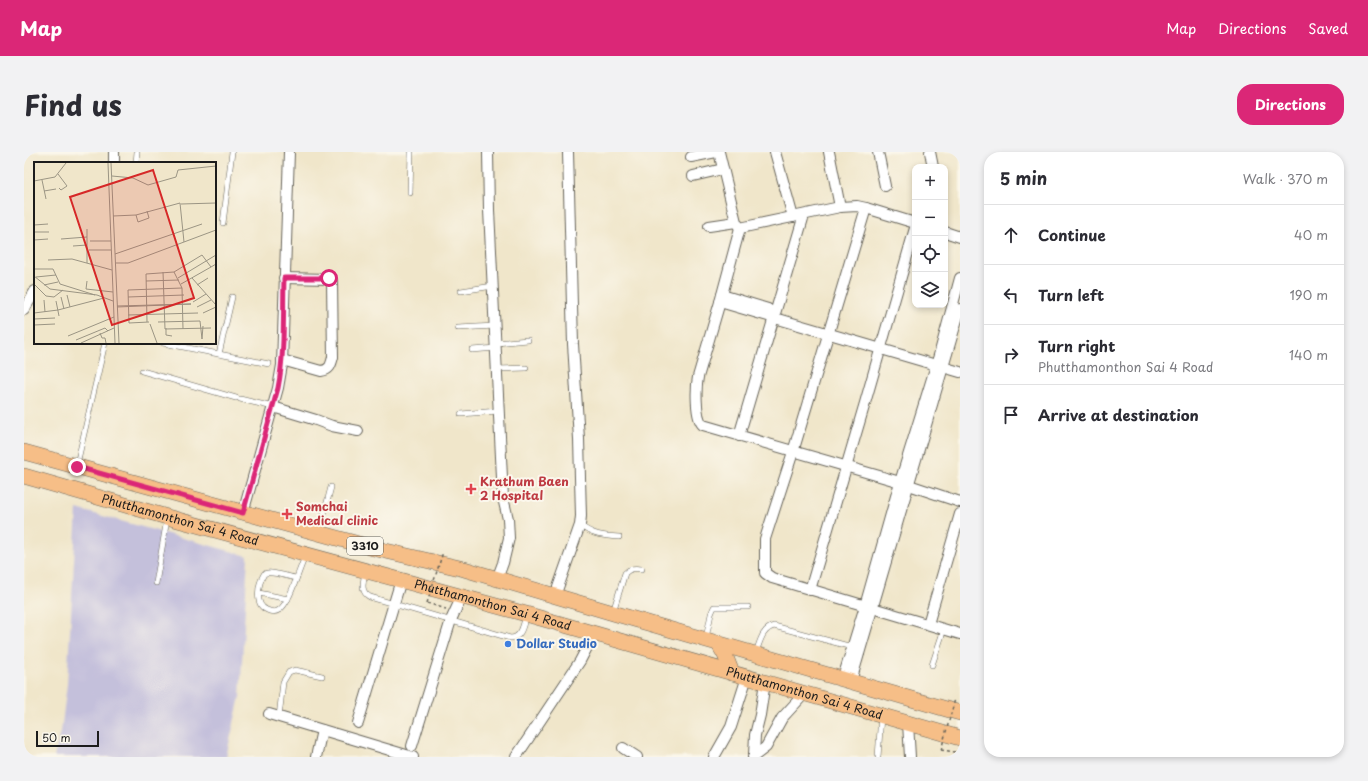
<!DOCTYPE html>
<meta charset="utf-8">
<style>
body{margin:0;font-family:"Playpen Sans",sans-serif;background:#f2f2f3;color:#2b2b33}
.controls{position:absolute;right:12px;top:12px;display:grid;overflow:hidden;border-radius:8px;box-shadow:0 2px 6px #0003}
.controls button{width:36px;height:36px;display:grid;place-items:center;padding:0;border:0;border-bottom:1px solid #e1e1e2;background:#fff;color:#2b2b33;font:20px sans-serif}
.scale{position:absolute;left:12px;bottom:10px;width:63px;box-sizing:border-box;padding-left:4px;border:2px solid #1c1c1c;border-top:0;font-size:11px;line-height:14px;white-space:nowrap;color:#1c1c1c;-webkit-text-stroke:3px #fbf7ec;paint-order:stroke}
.stop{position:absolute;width:12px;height:12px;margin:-9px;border:3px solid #db2777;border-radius:50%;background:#fff}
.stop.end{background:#db2777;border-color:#fff;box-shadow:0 1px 4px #0008}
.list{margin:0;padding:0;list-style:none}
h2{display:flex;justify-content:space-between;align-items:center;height:52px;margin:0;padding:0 16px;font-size:17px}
h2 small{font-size:13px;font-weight:400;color:#7c7c81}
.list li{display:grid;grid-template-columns:26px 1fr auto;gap:12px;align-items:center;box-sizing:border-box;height:60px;padding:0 16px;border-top:1px solid #e1e1e2}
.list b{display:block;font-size:15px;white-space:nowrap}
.list p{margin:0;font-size:13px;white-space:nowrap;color:#7c7c81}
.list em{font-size:13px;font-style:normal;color:#7c7c81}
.icon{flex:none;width:22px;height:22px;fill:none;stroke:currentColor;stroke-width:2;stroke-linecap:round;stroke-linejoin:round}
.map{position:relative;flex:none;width:936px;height:605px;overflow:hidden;border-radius:16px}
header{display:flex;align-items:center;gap:24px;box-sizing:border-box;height:56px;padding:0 20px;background:#db2777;color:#fff}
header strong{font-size:19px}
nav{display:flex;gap:22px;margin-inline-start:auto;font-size:14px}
.intro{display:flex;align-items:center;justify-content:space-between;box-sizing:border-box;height:96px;padding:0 24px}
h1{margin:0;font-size:28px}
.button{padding:10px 18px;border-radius:16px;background:#db2777;color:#fff;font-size:14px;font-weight:700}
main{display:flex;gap:24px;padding:0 24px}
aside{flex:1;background:#fff;border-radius:16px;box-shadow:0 2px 6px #0003}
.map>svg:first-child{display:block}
.industrial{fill:#c4c0db}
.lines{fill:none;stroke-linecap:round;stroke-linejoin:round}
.lane-casing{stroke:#666359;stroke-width:6}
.street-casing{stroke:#666359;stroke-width:12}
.primary-casing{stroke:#666359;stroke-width:16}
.path{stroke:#666359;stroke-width:1.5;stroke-dasharray:3 3;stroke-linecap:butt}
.lane{stroke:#fff;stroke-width:5}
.street{stroke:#fff;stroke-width:10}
.primary{stroke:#f6be87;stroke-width:15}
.path-bridge{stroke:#666359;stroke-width:1.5;stroke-dasharray:3 3;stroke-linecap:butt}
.route{stroke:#db2777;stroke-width:5}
.health-dot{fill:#e0444e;stroke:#fbf7ec;stroke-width:1.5}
.shop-dot{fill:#3f7fe0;stroke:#fbf7ec;stroke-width:1.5}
.labels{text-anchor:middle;stroke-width:4;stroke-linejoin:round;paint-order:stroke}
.shield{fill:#fbf7ec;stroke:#5f5e5a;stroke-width:1}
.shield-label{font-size:11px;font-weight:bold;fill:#1c1c1c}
.health-label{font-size:12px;font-weight:bold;fill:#be3a42;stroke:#fbf7ec;text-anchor:start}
.street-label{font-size:12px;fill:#1c1c1c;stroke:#fbf7ec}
.shop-label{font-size:12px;font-weight:bold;fill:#366cbe;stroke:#fbf7ec;text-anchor:start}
.inset-road{fill:none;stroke:#9b9584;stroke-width:1}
.view{fill:#d62828;fill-opacity:0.15;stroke:#d62828;stroke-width:2}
.inset-edge{fill:none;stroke:#1c1c1c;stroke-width:2}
</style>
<header>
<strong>Map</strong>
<nav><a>Map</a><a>Directions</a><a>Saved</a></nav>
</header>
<div class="intro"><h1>Find us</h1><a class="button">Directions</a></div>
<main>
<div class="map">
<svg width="936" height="605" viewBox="0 0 936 605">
<rect width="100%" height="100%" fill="#fbf7ec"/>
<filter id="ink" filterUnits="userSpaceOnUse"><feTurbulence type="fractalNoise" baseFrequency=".025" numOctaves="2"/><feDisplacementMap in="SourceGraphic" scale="8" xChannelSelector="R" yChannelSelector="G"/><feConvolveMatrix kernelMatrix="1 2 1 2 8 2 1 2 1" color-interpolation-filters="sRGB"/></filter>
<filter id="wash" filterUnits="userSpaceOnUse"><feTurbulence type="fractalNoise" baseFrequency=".012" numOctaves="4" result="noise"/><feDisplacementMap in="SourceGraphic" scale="16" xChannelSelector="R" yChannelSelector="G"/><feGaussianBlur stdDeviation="0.9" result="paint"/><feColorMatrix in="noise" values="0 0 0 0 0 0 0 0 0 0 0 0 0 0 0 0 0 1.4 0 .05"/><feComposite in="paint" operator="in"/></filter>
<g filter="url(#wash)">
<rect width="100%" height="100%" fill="#f0e6ca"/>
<polygon class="industrial" points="53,357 224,404 216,545 202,605 30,605 37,580 43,532"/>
</g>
<g filter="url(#ink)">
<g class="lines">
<defs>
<g id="lane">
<polyline points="112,11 113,0"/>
<polyline points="386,41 387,0"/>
<polyline points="199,71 208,0"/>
<polyline points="437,139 469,134"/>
<polyline points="434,176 471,174"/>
<polyline points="139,191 245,212"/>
<polyline points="472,191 504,188"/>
<polyline points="448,198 472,196"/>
<polyline points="195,202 208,145"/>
<polyline points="473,217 502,216"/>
<polyline points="118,219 212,246"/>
<polyline points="216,247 249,255"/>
<polyline points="437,262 474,259"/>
<polyline points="53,312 81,191"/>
<path d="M556 373C568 383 579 384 595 385"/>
<polyline points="295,381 307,335"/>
<path d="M341 419C340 429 335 439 346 445L486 486C498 486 499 473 502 463"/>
<path d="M272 426C264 425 246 418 240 422 234 432 230 453 243 458 247 460 252 460 255 458 266 451 275 417 281 405"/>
<polyline points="132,431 143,367"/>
<polyline points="235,441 264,447"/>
<path d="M589 460 601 421C606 416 611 416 618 417"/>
<polyline points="682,486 687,462 690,455 724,455"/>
<path d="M732 500C736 490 738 477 750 474L828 495"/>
<polyline points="908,513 920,477"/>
<polyline points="255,565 259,530 265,520 271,518 298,524"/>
<polyline points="854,605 857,564"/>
</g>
<g id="street">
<polyline points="464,0 465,58 479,346 484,367 485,386 479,411 473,427"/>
<polyline points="695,0 712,70 716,76"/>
<polyline points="751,0 769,65"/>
<polyline points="805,0 816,55"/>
<polyline points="854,0 861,34"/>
<polyline points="906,0 909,15"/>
<polyline points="667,5 692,0"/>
<polyline points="90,11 90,0"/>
<polyline points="669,24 699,17"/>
<path d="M842 56 833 54 816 55 716 76 696 150 674 225C672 235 671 266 679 273L876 330 936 350"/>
<polyline points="891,71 842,56 769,300 741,387 741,421 748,426 936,482"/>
<polyline points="685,74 712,70"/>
<polyline points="921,80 936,85"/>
<polyline points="698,143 744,157"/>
<polyline points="696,150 936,220"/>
<polyline points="0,158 11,139"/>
<path d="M258 208 297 219C306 218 307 213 309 205L308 129 305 127 260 126"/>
<polyline points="249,255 292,268 308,274 334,279"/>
<polyline points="715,284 780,63"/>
<polyline points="219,361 254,236 258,213 265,0"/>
<polyline points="786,438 841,251 891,76"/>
<polyline points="531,444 556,373 557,364 555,287 549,192 544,0"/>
<polyline points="904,472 936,362"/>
<polyline points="819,526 841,454 876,330 914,207 936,126"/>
<polyline points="827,529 936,157"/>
<polyline points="245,562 389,605"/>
<polyline points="334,571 377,428"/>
<polyline points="884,571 886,605"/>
<polyline points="388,594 427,468 438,444"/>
<polyline points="599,596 613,605"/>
<polyline points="730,603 731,583 736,563 741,530"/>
<polyline points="292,605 298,578"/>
<polyline points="492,605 556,509 570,482"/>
<polyline points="690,605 707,575 723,525"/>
<polyline points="729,605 742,595 758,566 781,541"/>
</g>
<g id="primary">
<polyline points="0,300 349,396 440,417 589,461 936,561"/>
<path id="s1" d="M0 324 143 365 502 462 936 586"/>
<polyline points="694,491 701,503 708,521"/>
</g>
</defs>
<use href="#lane" class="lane-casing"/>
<use href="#street" class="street-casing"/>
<use href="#primary" class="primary-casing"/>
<g class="path">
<polyline points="403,451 422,457"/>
<polyline points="917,598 931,600 936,600"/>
</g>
<use href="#lane" class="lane"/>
<use href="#street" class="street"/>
<use href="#primary" class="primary"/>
<g class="path-bridge">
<polyline points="403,451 419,400"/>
<polyline points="917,598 931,547"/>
</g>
</g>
</g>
<g class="lines" filter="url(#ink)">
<path class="route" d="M53 315 219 361 254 236C261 200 259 163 260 126H305"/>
</g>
<g class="health-dot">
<path d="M445 331h4v4h4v4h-4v4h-4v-4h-4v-4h4z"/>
<path d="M261 356h4v4h4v4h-4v4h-4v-4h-4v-4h4z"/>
</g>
<circle class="shop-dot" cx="484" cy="492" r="4"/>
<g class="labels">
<rect class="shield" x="323" y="385" width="36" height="18" rx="3"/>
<g class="shield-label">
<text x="341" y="398">3310</text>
</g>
<g class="health-label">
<text x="456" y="334">Krathum Baen<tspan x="456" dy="14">2 Hospital</tspan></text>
<text x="272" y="359">Somchai<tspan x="272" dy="14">Medical clinic</tspan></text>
</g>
<g class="street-label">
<text dy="4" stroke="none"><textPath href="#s1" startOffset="162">Phutthamonthon Sai 4 Road</textPath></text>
<text dy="4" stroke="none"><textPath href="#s1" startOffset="486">Phutthamonthon Sai 4 Road</textPath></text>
<text dy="4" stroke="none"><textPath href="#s1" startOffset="810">Phutthamonthon Sai 4 Road</textPath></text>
</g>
<g class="shop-label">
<text x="492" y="496">Dollar Studio</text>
</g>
</g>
<g transform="translate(10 10)">
<rect width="182" height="182" fill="#f0e6ca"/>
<path class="inset-road" d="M74 1 81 181M77 1 85 181M24 12 33 24 27 28 25 26M78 14 99 16 114 23 142 15 144 8 182 4M8 18 12 37M0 19 21 15 32 1M10 29 22 27M147 42 182 41M102 53 104 60 115 56 113 49M79 54 102 53 146 41 150 80M0 63 14 62M53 67V101M0 70H15M27 77 53 75M0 78 14 77M56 79H77M39 84 53 83M55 88H77M81 92 168 62M14 98 38 97 78 108M82 101H94L182 68M0 107H19L26 122 61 133M129 110 131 167 177 166M140 110 168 93 177 105 182 102M0 114 16 127 63 133 79 139M2 115 22 113M144 116 182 93M158 116 182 143M53 119 52 127 79 130M112 119 145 118M0 122 12 134 20 135 29 128M147 122 177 105M10 123 24 120M163 123 174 116M33 133 36 145M27 135 30 147M94 135 150 133M10 138 11 150M22 139 25 154M159 140 172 132M83 144 157 142 83 145M163 145 177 138M0 151 24 148 70 136M169 151 182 145M94 153 164 151M0 157 21 156M113 160 112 112 140 110 148 126M115 160 95 161 94 128 148 126 149 167M124 160 166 159 168 177 169 164M116 162 123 181M0 163 21 162M132 166V173L138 174M66 171 68 176H71L72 181M34 174 80 155M42 178 71 166 74 169M47 181 80 166"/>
<path class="view" d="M119 8 160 136 78 163 36 35Z"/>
<rect width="182" height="182" class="inset-edge"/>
</g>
</svg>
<div class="controls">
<button>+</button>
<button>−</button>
<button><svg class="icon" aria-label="locate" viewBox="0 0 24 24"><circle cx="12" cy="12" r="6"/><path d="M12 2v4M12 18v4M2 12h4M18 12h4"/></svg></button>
<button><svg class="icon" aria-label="layers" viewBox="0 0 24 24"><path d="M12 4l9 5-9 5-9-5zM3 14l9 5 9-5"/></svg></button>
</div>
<div class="scale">50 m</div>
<div class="stop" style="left:305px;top:126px"></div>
<div class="stop end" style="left:53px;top:315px"></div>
</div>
<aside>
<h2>5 min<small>Walk · 370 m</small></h2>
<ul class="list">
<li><svg class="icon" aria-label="ahead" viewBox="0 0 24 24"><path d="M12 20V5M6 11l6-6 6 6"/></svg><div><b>Continue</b></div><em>40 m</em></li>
<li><svg class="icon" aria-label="left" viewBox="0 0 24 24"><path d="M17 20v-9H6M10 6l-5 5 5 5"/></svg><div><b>Turn left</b></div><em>190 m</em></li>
<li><svg class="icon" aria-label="right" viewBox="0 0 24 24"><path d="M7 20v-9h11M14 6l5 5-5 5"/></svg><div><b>Turn right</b><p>Phutthamonthon Sai 4 Road</p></div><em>140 m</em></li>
<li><svg class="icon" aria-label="arrive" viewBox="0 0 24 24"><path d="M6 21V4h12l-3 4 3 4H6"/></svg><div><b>Arrive at destination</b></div></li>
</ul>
</aside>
</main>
